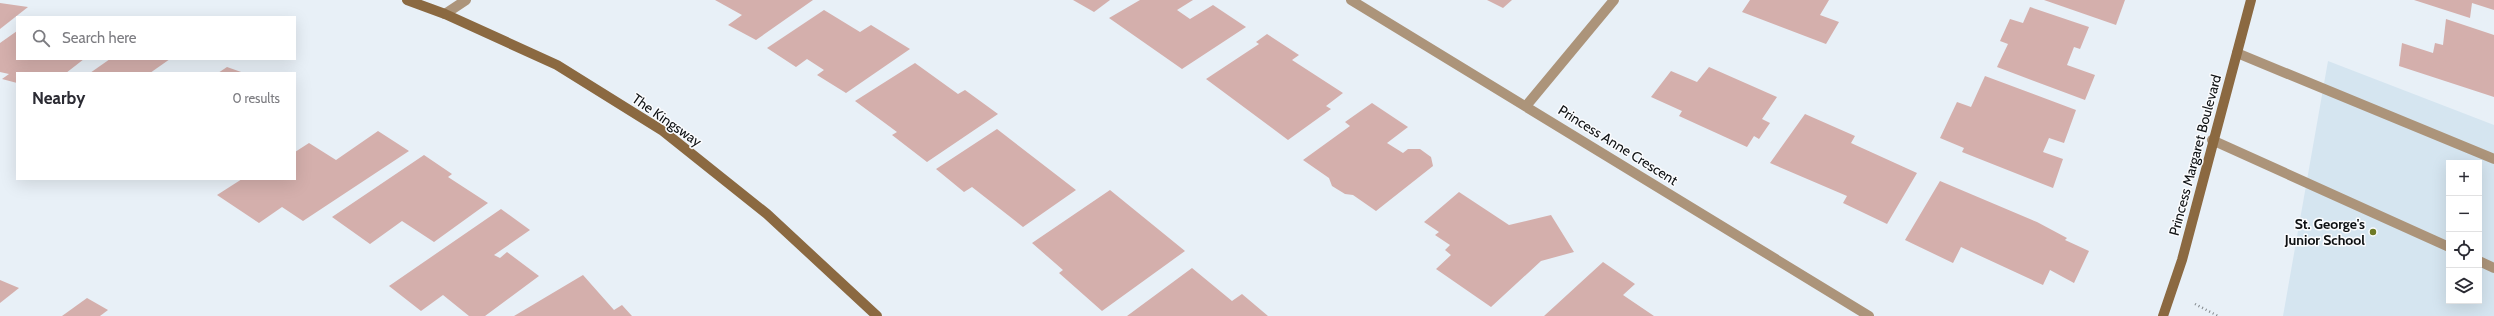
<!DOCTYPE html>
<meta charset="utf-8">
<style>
body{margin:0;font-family:Cabin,sans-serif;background:#f7f7f7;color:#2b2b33}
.controls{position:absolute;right:12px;bottom:12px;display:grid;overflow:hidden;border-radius:0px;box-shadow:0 4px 16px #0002}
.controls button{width:36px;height:36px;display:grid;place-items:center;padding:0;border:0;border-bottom:1px solid #e1e1e2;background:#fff;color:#2b2b33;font:20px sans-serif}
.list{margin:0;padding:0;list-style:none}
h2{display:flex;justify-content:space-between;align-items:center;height:52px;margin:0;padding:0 16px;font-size:17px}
h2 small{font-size:13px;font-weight:400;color:#7c7c81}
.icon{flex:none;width:22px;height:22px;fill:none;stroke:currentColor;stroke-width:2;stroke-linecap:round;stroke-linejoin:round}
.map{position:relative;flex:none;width:2494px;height:316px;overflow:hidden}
.search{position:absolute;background:#fff;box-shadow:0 4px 16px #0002;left:16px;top:16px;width:280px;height:44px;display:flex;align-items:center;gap:10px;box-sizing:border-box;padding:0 14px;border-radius:0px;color:#7c7c81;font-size:15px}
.panel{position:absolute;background:#fff;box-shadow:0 4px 16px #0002;left:16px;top:72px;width:280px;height:108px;border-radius:0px}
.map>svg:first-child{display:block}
.built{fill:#d5e5f0;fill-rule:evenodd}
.building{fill:#d4afac}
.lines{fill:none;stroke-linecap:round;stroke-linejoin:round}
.path{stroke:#81878b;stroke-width:2.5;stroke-dasharray:1 3;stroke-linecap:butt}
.lane{stroke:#ac947a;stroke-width:10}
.street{stroke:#ac947a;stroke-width:10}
.secondary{stroke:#8b6941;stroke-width:10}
.poi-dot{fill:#6e7a26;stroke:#fbfcfe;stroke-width:1.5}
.labels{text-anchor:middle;stroke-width:3;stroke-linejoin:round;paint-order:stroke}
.street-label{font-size:14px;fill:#0e1113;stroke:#fbfcfe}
.poi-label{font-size:14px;font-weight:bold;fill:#0e1113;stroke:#fbfcfe;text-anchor:end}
</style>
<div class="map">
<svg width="2494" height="316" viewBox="0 0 2494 316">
<rect width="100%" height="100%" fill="#e8f0f7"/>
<path class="built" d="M2328 61 2494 125V316H2283ZM2449 163H2479V301H2449Z"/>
<g class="building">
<polygon points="715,0 813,0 756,40 728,25 742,15"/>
<polygon points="1073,0 1110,0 1094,12"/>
<polygon points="1140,0 1193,0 1177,10 1190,19 1213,5 1246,27 1182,69 1109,18"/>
<polygon points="1487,0 1512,0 1503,8"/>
<polygon points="1750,0 1829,0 1820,15 1839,22 1826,44 1742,12"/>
<polygon points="2044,0 2125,0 2116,25"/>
<polygon points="2414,0 2494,0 2494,10 2472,3 2470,18"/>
<polygon points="0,3 28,7 0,29"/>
<polygon points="2030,7 2089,27 2080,49 2074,47 2067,65 2095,75 2085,100 1997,67 2008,44 2000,41 2010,19 2023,23"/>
<polygon points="824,10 860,32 871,25 910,49 846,93 817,75 824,70 807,59 796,67 767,48"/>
<polygon points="2446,19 2494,35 2494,97 2399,66 2402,43 2433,53 2435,43 2443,45"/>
<polygon points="17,31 17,59 84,59 66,73 17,73 17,83 2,79 9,74 0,72 0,43"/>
<polygon points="1267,34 1299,55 1292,60 1343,93 1326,106 1331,109 1288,140 1206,79 1259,44 1256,42"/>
<polygon points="110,59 170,59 150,73 90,73"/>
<polygon points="915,63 958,94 965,90 998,114 927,162 892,135 897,132 855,101"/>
<polygon points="227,67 244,73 218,73"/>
<polygon points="1709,67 1777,97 1762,119 1770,123 1759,139 1754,136 1747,147 1679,116 1682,111 1651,97 1671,71 1697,82"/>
<polygon points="1985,76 2076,110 2064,143 2049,138 2043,152 2063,159 2053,188 1962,152 1964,148 1940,138 1957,102 1971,107"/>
<polygon points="1372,103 1408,127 1387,143 1403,153 1408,149 1420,149 1431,157 1433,166 1376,211 1353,195 1345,194 1332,186 1329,178 1303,160 1350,126 1345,122"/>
<polygon points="1805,114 1855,136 1851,143 1917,173 1887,224 1843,203 1847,196 1770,163"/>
<polygon points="997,129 1076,190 1023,227 972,187 964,192 936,169"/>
<polygon points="378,131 409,151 303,221 282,207 259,223 217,195 242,179 295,179 295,152 309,143 336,160"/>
<polygon points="424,155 452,174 448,177 488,203 434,242 402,221 370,244 332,217"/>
<polygon points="1940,181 2037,222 2067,238 2065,240 2089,251 2074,283 2050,270 2043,285 1961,247 1953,263 1905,240"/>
<polygon points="1110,190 1185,251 1102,311 1059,273 1063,270 1032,243"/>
<polygon points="1459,192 1509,225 1551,215 1574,252 1541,261 1491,307 1436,269 1451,255 1445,250 1450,245 1435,235 1439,232 1424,222"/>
<polygon points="501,209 530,230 494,255 500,258 507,252 539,276 485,316 469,316 443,295 421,311 389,286"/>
<polygon points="1603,262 1635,284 1623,295 1654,316 1544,316"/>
<polygon points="1192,268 1232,301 1242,294 1268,316 1127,316"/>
<polygon points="583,275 614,310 622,305 632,316 514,316"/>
<polygon points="0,280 19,288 0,303"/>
<polygon points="87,298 108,310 100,316 62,316"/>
</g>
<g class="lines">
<polyline class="path" points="2195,304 2218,316"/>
<g class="lane">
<polyline points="2237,53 2494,159"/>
<polyline points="2212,140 2449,247"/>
<polyline points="2479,261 2494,268"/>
</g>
<g class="street">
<polyline points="1351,0 1869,316"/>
<polyline points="445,14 466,0"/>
<polyline points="1526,106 1614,0"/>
</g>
<g class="secondary">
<polyline points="407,0 445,14 557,65 663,131 767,214 877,316"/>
<polyline points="2163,316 2182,260 2251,0"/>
</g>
</g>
<circle class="poi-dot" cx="2373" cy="232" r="4"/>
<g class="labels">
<g class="street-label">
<text transform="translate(667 120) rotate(35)" y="5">The Kingsway</text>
<text transform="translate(1618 145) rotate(32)" y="5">Princess Anne Crescent</text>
<text transform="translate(2195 155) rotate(-75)" y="5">Princess Margaret Boulevard</text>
</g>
<g class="poi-label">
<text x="2365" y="229">St. George's<tspan x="2365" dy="16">Junior School</tspan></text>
</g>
</g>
</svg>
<div class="controls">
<button>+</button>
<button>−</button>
<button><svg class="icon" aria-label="locate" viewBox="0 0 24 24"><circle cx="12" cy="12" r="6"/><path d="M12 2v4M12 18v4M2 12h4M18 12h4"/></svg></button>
<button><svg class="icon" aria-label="layers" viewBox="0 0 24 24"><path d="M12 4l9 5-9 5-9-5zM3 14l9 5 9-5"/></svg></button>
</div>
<div class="search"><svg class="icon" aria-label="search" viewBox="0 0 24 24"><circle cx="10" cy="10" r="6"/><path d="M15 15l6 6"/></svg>Search here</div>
<section class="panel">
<h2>Nearby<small>0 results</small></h2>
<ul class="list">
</ul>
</section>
</div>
